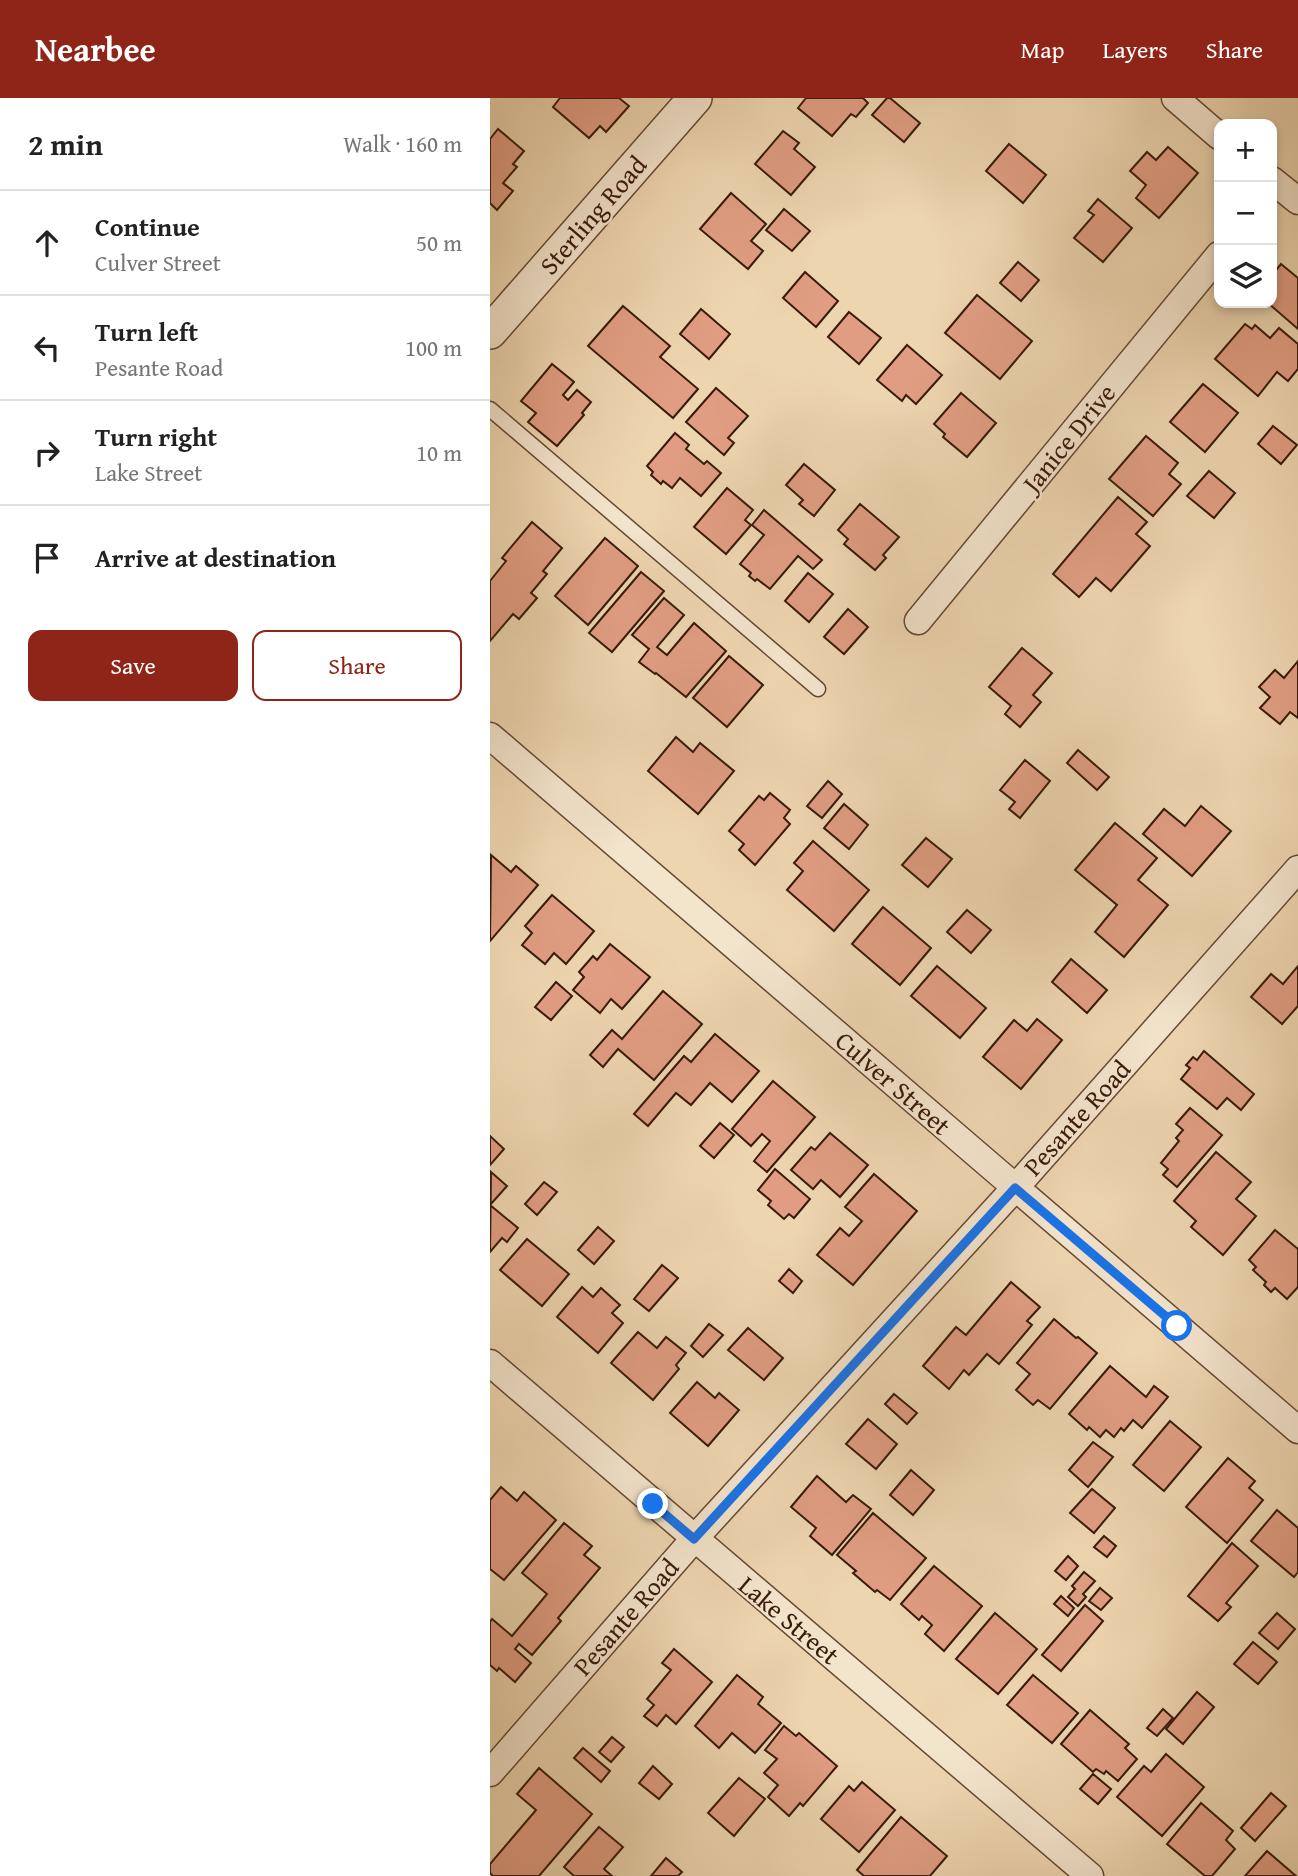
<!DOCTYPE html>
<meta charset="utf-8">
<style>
body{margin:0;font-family:"Gentium Book Plus",serif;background:#f6f6f6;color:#222}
.controls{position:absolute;right:21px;top:21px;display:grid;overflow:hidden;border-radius:14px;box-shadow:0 4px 10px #0003}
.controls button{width:63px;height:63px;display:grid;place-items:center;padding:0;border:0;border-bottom:2px solid #e0e0e0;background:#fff;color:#222;font:35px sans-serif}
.stop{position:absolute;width:21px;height:21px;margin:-16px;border:5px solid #1a73e8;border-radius:50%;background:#fff}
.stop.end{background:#1a73e8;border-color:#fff;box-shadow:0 2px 7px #0008}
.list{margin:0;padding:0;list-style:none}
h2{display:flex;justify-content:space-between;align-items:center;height:91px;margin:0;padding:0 28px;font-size:30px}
h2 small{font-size:23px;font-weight:400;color:#767676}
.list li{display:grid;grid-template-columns:46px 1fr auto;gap:21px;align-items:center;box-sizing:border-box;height:105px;padding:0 28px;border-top:2px solid #e0e0e0}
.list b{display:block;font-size:26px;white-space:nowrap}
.list p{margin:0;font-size:23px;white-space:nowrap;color:#767676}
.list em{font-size:23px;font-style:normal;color:#767676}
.actions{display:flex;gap:14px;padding:21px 28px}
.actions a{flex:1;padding:16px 0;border:2px solid #8f2418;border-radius:14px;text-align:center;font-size:24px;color:#8f2418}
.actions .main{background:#8f2418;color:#fff}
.icon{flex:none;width:38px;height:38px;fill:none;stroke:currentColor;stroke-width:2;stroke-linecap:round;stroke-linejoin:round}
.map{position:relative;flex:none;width:808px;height:1778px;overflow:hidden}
header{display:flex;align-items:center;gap:42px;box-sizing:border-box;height:98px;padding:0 35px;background:#8f2418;color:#fff}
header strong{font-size:33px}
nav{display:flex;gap:38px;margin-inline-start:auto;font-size:24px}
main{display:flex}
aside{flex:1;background:#fff}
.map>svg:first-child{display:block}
.building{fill:#e09d83;stroke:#391a0b;stroke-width:2}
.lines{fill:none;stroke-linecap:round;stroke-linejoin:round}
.service-casing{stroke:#664934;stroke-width:17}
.minor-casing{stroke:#664934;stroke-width:29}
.tertiary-casing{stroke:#664934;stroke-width:36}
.service{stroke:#f3e4cc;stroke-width:14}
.minor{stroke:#f3e4cc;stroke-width:26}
.tertiary{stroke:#f3e4cc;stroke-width:33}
.route{stroke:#1a73e8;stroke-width:9}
.labels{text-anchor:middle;stroke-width:5;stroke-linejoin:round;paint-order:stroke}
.street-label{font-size:26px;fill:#391a0b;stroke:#f3e4cc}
</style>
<header>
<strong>Nearbee</strong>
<nav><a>Map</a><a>Layers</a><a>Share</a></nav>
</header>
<main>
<aside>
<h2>2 min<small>Walk · 160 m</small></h2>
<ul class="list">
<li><svg class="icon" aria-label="ahead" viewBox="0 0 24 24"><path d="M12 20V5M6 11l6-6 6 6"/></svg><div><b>Continue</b><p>Culver Street</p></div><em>50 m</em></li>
<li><svg class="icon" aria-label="left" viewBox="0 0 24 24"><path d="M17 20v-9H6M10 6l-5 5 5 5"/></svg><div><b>Turn left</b><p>Pesante Road</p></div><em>100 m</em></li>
<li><svg class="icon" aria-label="right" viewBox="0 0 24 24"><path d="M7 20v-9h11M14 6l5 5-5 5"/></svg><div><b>Turn right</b><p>Lake Street</p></div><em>10 m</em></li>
<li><svg class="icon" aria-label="arrive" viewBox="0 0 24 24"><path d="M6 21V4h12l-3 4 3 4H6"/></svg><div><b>Arrive at destination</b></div></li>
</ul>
<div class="actions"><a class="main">Save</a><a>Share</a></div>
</aside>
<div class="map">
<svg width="808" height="1778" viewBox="0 0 808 1778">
<rect width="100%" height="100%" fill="#edd5b0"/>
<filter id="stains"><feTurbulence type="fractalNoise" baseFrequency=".00286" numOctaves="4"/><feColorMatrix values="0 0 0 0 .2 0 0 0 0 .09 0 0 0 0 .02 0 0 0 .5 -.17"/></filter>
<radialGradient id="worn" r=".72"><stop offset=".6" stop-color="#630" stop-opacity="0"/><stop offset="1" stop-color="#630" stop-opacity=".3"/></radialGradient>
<g class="building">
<polygon points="70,0 129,0 139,8 116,34 110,28 99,40 63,9"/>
<polygon points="316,0 373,0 378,5 366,19 361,16 342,38 308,10"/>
<polygon points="397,0 400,0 430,25 414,44 382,17"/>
<polygon points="8,31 34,53 23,66 27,69 13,85 23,93 7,112 0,105 0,41"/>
<polygon points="293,33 309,45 304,51 325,69 301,97 265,66"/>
<polygon points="519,46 556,77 533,105 496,73"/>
<polygon points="678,49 708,75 669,120 646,100 656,87 640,73 657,54 666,62"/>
<polygon points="241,95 276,126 261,143 273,153 258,171 210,131"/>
<polygon points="608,101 642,130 613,164 584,140 604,117 598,113"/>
<polygon points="294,111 320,133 302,153 276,132"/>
<polygon points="528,164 549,182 531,203 510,185"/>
<polygon points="791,166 808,180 808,231 778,205 782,205 782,177"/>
<polygon points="315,174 348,203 326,229 293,200"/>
<polygon points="487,197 542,243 510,281 455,235"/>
<polygon points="133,208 180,248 170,259 208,291 183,320 98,248"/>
<polygon points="211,211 240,236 219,261 190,236"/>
<polygon points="359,214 391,240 369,266 338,239"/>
<polygon points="755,226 762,231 765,227 780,240 789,230 808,246 808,271 798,283 787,274 768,298 725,261"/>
<polygon points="417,247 452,277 426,306 416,297 412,303 387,282"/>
<polygon points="62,266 84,284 73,297 78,302 87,292 101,304 92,315 94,317 67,348 38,324 46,315 31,303"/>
<polygon points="713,286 748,315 715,354 680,324"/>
<polygon points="226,290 258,318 238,340 244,345 234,357 196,324"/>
<polygon points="471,295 506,325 477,359 453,339 455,336 444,326"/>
<polygon points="783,328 807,347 791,366 768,346"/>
<polygon points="185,335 199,347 196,351 214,366 217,363 231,375 211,398 190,380 182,390 173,383 171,386 161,377 163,374 157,368"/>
<polygon points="656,338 688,365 679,376 691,386 663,418 619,381"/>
<polygon points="314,366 345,392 324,418 309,406 313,402 296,387"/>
<polygon points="719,373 745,395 724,420 697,398"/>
<polygon points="237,390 263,412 255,422 261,427 236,456 204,429"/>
<polygon points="628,399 657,424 646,436 660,448 621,493 606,480 589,499 563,476"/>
<polygon points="370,406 409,439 393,457 396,460 385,472 354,446 358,441 348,432"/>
<polygon points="274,412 332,462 323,471 308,458 280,491 267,481 265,483 259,478 261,475 250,466 274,437 262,427"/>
<polygon points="42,424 72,450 53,473 57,476 41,495 47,500 29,521 23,516 0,543 0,483 16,463 12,460"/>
<polygon points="115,440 148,468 98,527 65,498"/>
<polygon points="151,474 174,493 122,554 99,535"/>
<polygon points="318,475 343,496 319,524 295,503"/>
<polygon points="174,500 194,517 167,549 177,557 204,525 236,553 196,599 166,575 165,576 149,564 159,551 142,537"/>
<polygon points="358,511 378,529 354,556 334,539"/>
<polygon points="532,550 562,575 543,597 551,604 530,629 515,616 521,608 499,589"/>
<polygon points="239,558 273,587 237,629 203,600"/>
<polygon points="808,563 808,620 800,614 790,626 770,610 780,599 769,589 785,572 794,580"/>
<polygon points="186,639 203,654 210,645 244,673 208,716 158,673"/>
<polygon points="588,652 619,679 607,692 577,665"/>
<polygon points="535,662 560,683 530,720 519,711 525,704 510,692"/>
<polygon points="338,683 352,696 332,720 317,708"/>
<polygon points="280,695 300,712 294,720 300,726 265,767 249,752 254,746 239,733 269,698 274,702"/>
<polygon points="354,706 378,727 359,751 334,730"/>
<polygon points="711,708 741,733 702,778 653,736 674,711 695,728"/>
<polygon points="625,725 667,760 648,782 678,807 634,859 605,834 627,807 585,772"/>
<polygon points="436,740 462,761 438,789 412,767"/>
<polygon points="323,743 379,792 344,833 297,792 313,773 304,765"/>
<polygon points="1,757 21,774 26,768 48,787 0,843"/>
<polygon points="62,797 104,833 76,866 64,855 55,866 32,847 42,835 35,828"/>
<polygon points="393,809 441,850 410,887 362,846"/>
<polygon points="477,812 501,832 481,855 457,834"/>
<polygon points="120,846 160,879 132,911 121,901 110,915 83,892 94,879 89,874 103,858 107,862"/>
<polygon points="581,861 617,892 597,915 562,884"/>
<polygon points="447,868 496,910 470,940 421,898"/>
<polygon points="808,868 808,908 792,926 761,899 781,876 793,886"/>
<polygon points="66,884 82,898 61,922 45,909"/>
<polygon points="173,893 212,926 164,982 128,951 113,969 100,957 122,932 132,941"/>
<polygon points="547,921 572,942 531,991 493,959 524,922 537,933"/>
<polygon points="225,936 269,973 242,1004 220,985 201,1007 186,995 158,1028 144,1016 194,958 201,964"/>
<polygon points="714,953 764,996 751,1012 737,1000 727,1011 691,981 700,970 696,967 703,959 707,962"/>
<polygon points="283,983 325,1019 277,1074 264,1063 280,1043 272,1036 261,1048 242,1031"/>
<polygon points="700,1010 732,1037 687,1089 673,1077 678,1071 671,1065 689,1043 686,1040 693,1032 686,1026"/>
<polygon points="230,1025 244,1037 224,1060 210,1048"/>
<polygon points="340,1035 378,1067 350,1099 331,1082 323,1091 301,1072 321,1049 325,1052"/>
<polygon points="0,1038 14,1051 0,1067"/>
<polygon points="726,1054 761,1084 746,1101 766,1118 733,1157 701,1129 706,1123 684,1103"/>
<polygon points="285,1071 320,1101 304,1120 299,1116 294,1121 278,1107 281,1103 268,1092"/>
<polygon points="1,1074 17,1088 0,1107 28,1130 17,1144 12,1140 0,1154"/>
<polygon points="384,1076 427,1113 363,1187 327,1157 350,1130 359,1138 372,1123 355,1109"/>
<polygon points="54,1084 67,1094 47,1117 35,1106"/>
<polygon points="108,1129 124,1143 104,1166 88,1152"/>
<polygon points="785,1132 808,1151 808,1189 797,1201 785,1190 781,1194 774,1187 776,1184 763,1172 766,1169 759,1162"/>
<polygon points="37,1141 79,1176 52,1208 10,1172"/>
<polygon points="172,1167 188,1180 159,1213 144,1201"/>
<polygon points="299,1171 312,1183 303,1195 289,1183"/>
<polygon points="521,1184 550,1209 537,1223 542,1227 509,1266 497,1256 479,1277 474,1272 459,1291 433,1268 466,1229 476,1237"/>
<polygon points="92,1189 103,1199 111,1190 130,1207 122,1215 133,1225 108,1255 67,1219"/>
<polygon points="564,1221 586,1240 588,1239 607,1255 560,1311 548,1302 543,1307 526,1292 540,1276 527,1265"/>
<polygon points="219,1226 233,1237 213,1259 201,1248"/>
<polygon points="258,1230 293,1260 274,1282 238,1252"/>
<polygon points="148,1234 167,1250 176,1239 196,1255 186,1267 189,1271 163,1302 121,1265"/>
<polygon points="620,1268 656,1299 664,1288 678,1299 652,1330 643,1322 634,1333 631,1330 624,1339 616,1332 610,1339 599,1329 597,1332 579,1316"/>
<polygon points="207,1284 225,1300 229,1295 249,1312 218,1348 180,1315"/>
<polygon points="404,1296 427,1315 417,1326 395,1306"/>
<polygon points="378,1321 407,1346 386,1371 356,1346"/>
<polygon points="680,1323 711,1349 674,1393 643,1367"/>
<polygon points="603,1344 623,1359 598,1389 579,1372"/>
<polygon points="738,1360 765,1383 759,1390 773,1402 737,1445 696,1409"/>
<polygon points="421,1372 444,1392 423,1417 400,1397"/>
<polygon points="327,1378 356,1404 363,1397 381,1411 342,1457 320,1438 326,1430 301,1409"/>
<polygon points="11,1389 27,1403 34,1394 66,1422 14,1482 0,1471 0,1402"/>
<polygon points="602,1391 625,1410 604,1435 580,1415"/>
<polygon points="787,1412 808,1430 808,1474 804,1479 761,1443"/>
<polygon points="383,1415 436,1460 400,1502 387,1492 385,1494 363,1475 366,1473 347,1457"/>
<polygon points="74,1425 102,1448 94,1457 110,1470 68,1520 71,1523 42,1557 29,1546 25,1551 41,1565 25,1584 9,1570 7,1573 0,1567 0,1524 2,1521 22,1538 57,1496 32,1475"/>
<polygon points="614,1438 626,1448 617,1459 604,1449"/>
<polygon points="742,1445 768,1468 736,1505 741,1509 728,1523 698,1498"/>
<polygon points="578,1458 588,1468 576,1482 565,1473"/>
<polygon points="444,1468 492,1508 454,1553 435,1536 442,1527 432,1518 429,1522 411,1506"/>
<polygon points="594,1474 605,1483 593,1496 596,1499 588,1508 578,1499 585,1491 582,1488"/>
<polygon points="610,1490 622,1500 611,1512 599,1503"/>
<polygon points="571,1498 584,1510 578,1518 564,1506"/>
<polygon points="595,1507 613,1523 571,1573 552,1557"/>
<polygon points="505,1515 547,1551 508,1596 466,1561"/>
<polygon points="787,1515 805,1531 788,1551 769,1535"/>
<polygon points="763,1544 787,1564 768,1586 744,1566"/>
<polygon points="184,1551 222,1584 186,1626 176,1617 167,1628 154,1618 164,1607 157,1601 181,1572 172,1565"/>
<polygon points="247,1577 273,1599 268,1606 291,1625 265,1655 242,1635 229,1650 205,1628"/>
<polygon points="543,1577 588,1615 562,1645 517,1607"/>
<polygon points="707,1594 724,1609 693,1646 676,1631"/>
<polygon points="673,1611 683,1620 667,1638 657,1630"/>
<polygon points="600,1612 639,1646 635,1650 647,1661 628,1683 616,1673 614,1676 606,1671 603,1674 571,1646"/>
<polygon points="294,1628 306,1638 309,1635 347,1668 313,1708 310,1705 299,1718 278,1699 288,1687 274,1675 287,1661 275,1652"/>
<polygon points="122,1639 134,1649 121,1664 109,1654"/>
<polygon points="93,1650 120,1673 111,1684 84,1660"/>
<polygon points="676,1656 714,1689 672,1738 627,1699 654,1668 661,1674"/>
<polygon points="163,1668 182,1686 169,1701 149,1685"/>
<polygon points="49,1670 102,1716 49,1778 3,1778 0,1775 0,1766 46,1712 27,1696"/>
<polygon points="603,1676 621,1691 608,1706 590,1691"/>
<polygon points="249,1680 275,1701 244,1738 218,1715"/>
<polygon points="372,1684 405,1712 369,1754 331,1721 359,1688 364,1693"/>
<polygon points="781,1695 796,1708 765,1743 751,1730"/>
<polygon points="711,1705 743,1733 736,1742 745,1751 722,1778 715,1778 677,1746"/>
<polygon points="411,1719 457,1758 440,1778 374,1778 367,1772"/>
<polygon points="109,1729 133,1749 114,1771 122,1778 84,1778 74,1769"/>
<polygon points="777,1753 806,1778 755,1778"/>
<polygon points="176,1760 192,1774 188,1778 161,1778"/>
</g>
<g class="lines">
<defs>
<polyline id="service" points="0,311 328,591"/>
<g id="minor">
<polyline points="685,0 729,38"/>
<polyline points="782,82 808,103"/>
<polyline points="428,523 729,157"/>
<polyline points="0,638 808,1332"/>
<polyline points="0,1265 600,1778"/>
<polyline points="0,1675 204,1441 525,1090 808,771"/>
</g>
<polyline id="tertiary" points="0,234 205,0"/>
</defs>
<use href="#service" class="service-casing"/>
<use href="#minor" class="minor-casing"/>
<use href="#tertiary" class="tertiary-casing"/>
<use href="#service" class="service"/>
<use href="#minor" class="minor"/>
<use href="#tertiary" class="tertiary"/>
</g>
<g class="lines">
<polyline class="route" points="163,1406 204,1441 525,1090 687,1228"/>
</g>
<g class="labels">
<g class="street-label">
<text transform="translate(103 117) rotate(-49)" y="9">Sterling Road</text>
<text transform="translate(579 340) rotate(-51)" y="9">Janice Drive</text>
<text transform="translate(403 985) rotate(41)" y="9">Culver Street</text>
<text transform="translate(587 1020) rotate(-48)" y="9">Pesante Road</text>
<text transform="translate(136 1519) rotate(-49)" y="9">Pesante Road</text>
<text transform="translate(299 1522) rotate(40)" y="9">Lake Street</text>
</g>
</g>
<rect width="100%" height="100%" filter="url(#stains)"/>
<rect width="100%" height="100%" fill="url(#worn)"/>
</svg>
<div class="controls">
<button>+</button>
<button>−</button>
<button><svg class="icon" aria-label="layers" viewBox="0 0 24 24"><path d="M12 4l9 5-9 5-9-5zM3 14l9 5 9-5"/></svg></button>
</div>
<div class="stop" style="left:687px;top:1228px"></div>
<div class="stop end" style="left:163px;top:1406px"></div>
</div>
</main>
